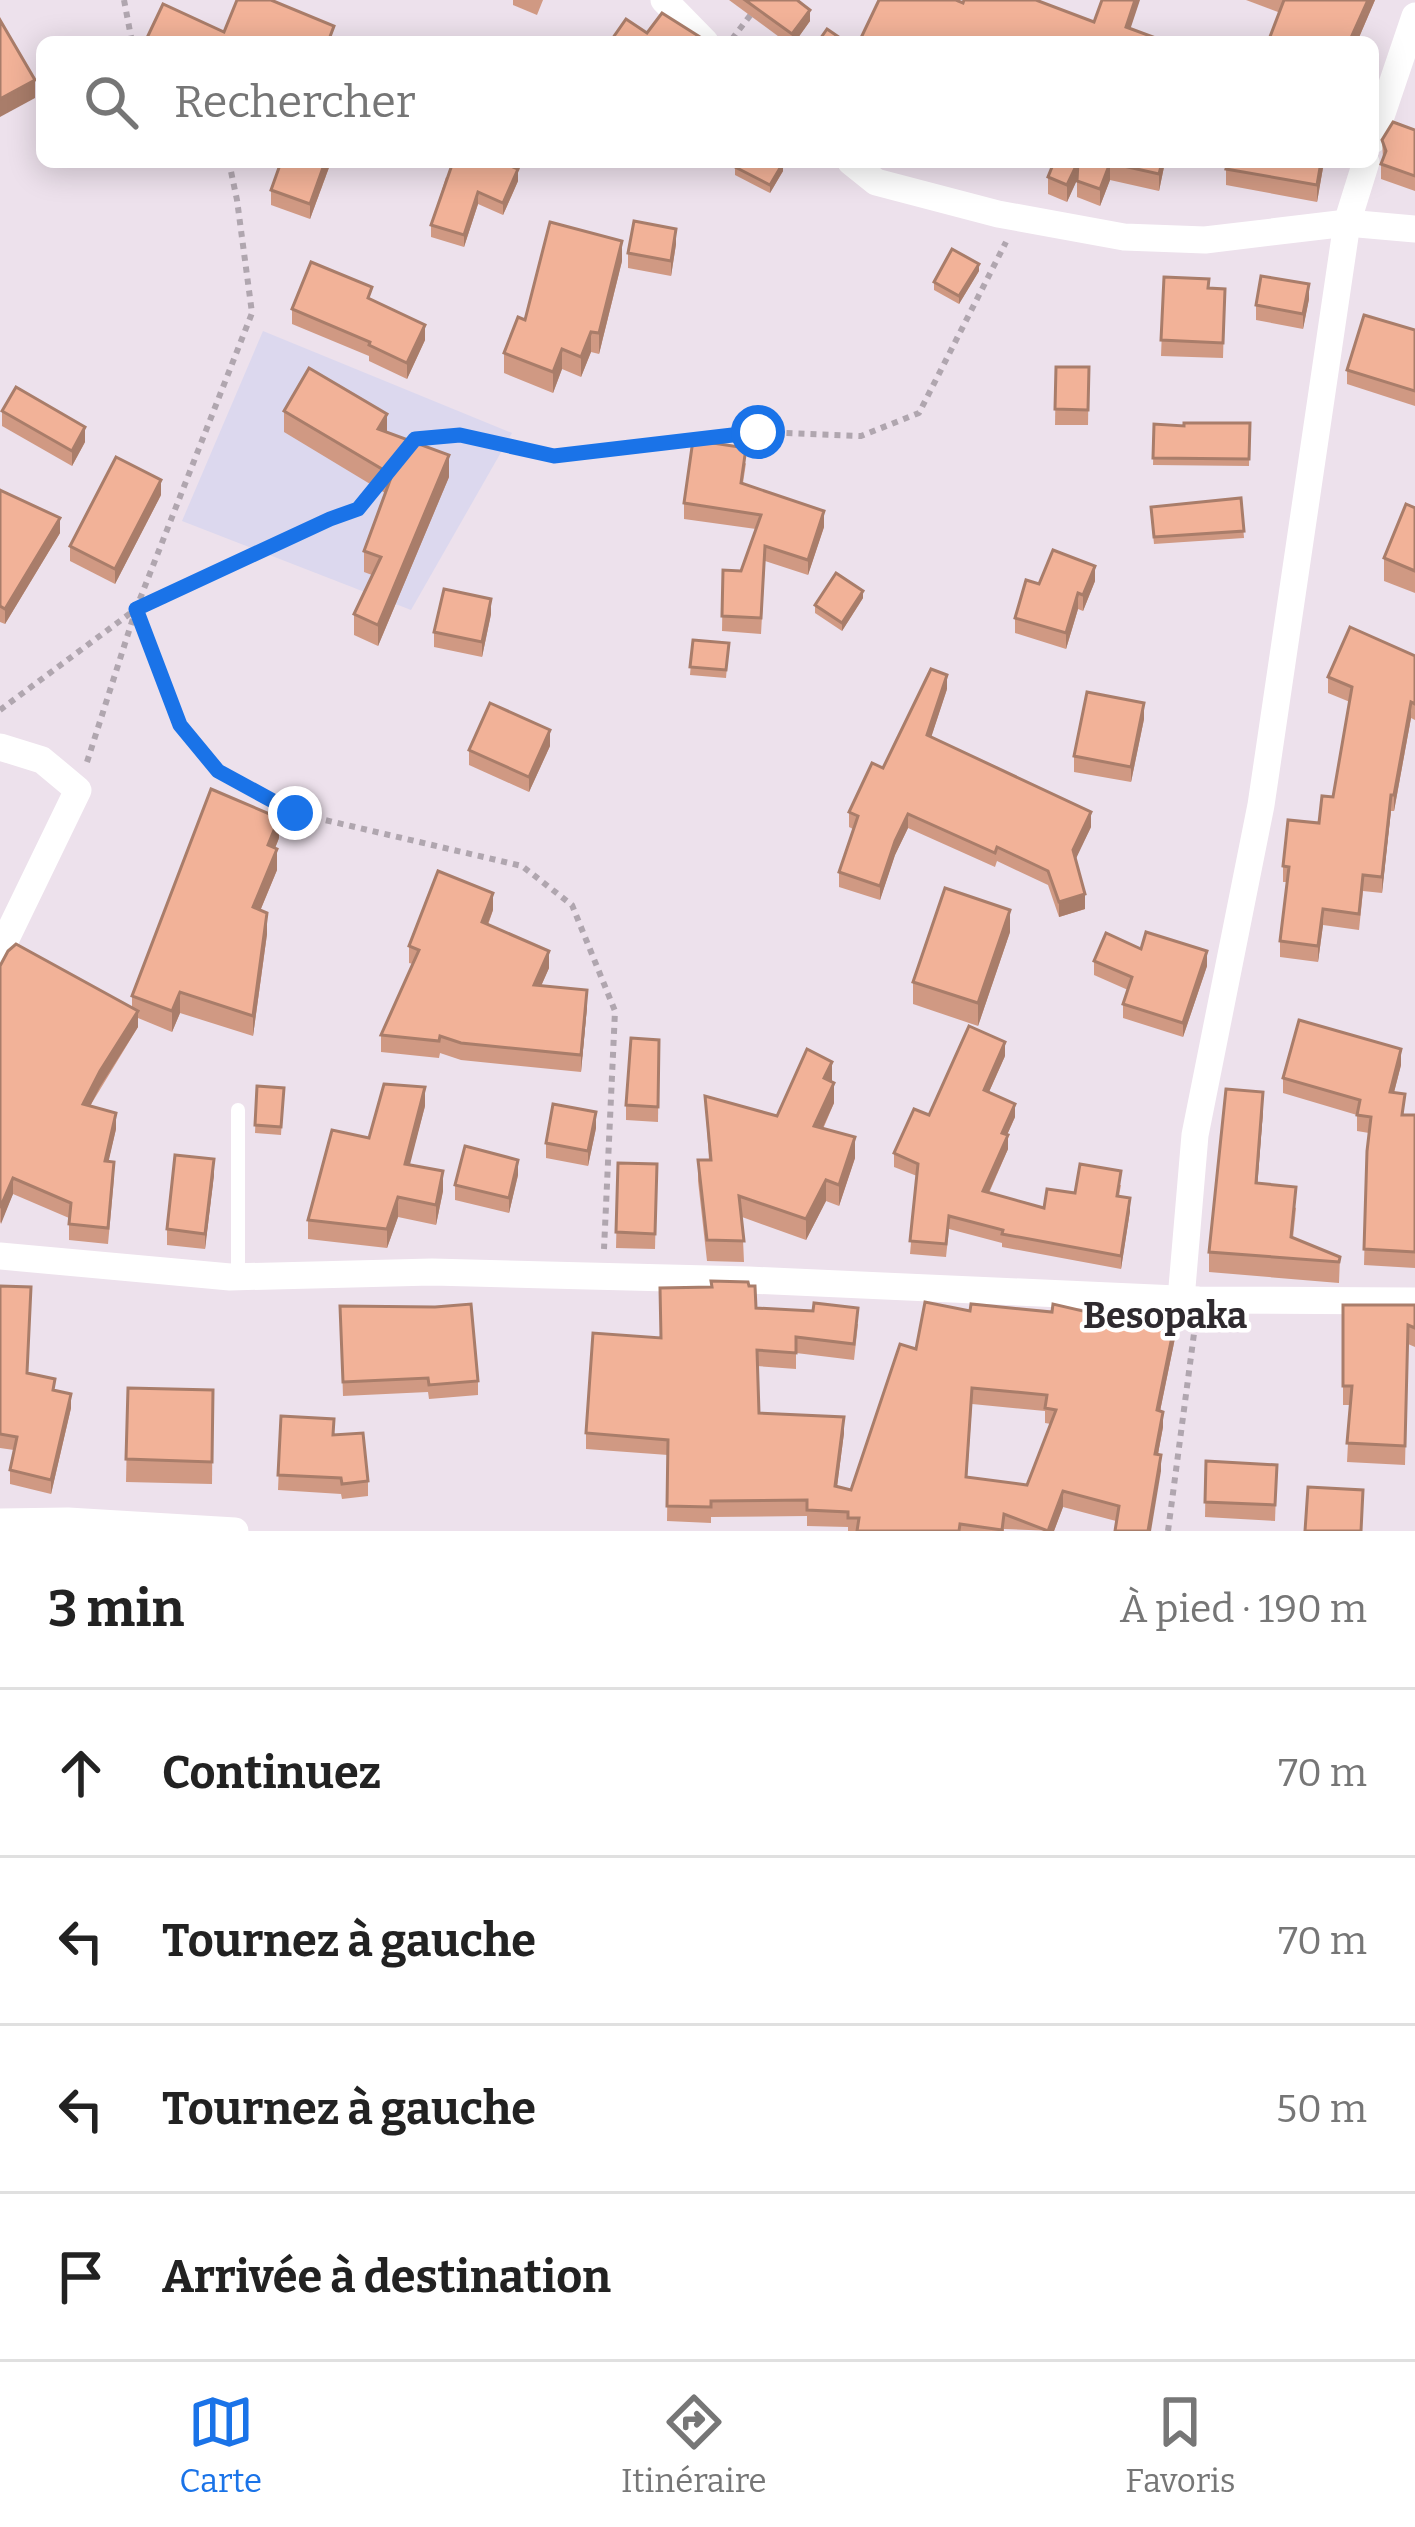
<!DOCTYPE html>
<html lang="fr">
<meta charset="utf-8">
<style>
body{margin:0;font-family:Bitter,serif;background:#f2f2f2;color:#222}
.stop{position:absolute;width:36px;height:36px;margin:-27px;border:9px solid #1a73e8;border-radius:50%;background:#fff}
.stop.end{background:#1a73e8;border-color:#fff;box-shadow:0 3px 12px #0008}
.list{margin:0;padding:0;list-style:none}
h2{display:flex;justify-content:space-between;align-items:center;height:156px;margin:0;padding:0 48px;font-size:51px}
h2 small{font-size:39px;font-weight:400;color:#767676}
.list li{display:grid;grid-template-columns:78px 1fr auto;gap:36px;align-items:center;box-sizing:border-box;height:168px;padding:0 48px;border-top:3px solid #e0e0e0}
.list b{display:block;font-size:45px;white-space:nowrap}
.list em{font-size:39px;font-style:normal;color:#767676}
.icon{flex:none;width:66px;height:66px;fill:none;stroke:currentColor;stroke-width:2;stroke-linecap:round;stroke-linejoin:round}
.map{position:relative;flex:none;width:1415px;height:1531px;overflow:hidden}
.search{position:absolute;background:#fff;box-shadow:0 6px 30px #0003;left:36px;right:36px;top:36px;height:132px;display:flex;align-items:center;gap:30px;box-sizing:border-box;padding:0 42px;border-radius:18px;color:#767676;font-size:45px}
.sheet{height:828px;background:#fff}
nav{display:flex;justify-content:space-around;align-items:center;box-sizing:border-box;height:168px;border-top:3px solid #e0e0e0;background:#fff;font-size:33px;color:#767676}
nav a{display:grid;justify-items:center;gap:6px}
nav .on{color:#1a73e8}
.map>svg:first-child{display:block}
.education{fill:#dcd8ee}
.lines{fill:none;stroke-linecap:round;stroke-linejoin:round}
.path{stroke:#b0a6af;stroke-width:6;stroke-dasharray:6 6;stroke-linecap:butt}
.service{stroke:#fff;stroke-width:14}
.minor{stroke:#fff;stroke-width:27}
.wall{fill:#d09983;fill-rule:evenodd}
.shaded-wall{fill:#a97d6a}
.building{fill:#f2b298;stroke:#a97d6a;stroke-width:3;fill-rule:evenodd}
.route{stroke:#1a73e8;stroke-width:15}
.labels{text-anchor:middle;stroke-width:9;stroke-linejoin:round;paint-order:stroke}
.neighbourhood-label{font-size:36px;font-weight:bold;fill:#2f2a2f;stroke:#fff}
</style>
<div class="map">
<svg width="1415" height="1531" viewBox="0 0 1415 1531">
<rect width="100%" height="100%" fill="#ede1ec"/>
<polygon class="education" points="263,331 512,433 411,610 182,521"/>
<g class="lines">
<g class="path">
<polyline points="124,0 132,42"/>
<polyline points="732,39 762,0"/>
<polyline points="410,446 415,439 460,435 554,456 758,432 861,436 919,413 1006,242"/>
<polyline points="137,612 180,725 218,771 295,813 522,866 572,905 615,1011 604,1249"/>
<polyline points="0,710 136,609 252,313 237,200 229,162"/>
<polyline points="87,762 136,609 330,519 358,509 379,484"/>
<polyline points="1168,1531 1195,1326"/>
</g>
<polyline class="service" points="238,1276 238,1110"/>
<g class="minor">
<polyline points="664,0 705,42"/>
<polyline points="1373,140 1415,16"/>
<polyline points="851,162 876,182 998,214 1124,237 1205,240 1347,223 1415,229"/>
<polyline points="0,747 42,760 78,790 0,951"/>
<polyline points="0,1256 230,1277 432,1272 749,1280 1199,1300 1415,1301"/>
<polyline points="1181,1299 1195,1135 1261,805 1347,223 1366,162"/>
<polyline points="0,1522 68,1521 235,1531"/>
</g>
</g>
<g class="wall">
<polygon points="513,0 543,0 537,15 513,5"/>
<polygon points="729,0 797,0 810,21 795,42 786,42"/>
<polygon points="1246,0 1375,0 1357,42"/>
<polygon points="1415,130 1415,191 1381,179 1381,164 1383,158 1382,140"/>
<polygon points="281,162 331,162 310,219 271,205 271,190"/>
<polygon points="1054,162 1165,162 1159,191 1110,180 1100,206 1077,197 1077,179 1067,202 1048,194 1048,177"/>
<polygon points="1324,162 1317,202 1226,185 1226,169"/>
<polygon points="735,167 783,171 770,193 735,175"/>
<polygon points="446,177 518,181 503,215 478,204 464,247 431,237 431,225"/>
<polygon points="676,244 671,276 628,268 628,253"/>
<polygon points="622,261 599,354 591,352 581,377 562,369 553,393 504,373 504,353 525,320"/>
<polygon points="979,271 959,304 934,290 934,282"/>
<polygon points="1164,277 1209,288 1225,289 1223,358 1161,356"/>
<polygon points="1309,299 1303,329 1256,320 1256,305"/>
<polygon points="372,300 425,340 407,379 369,361 369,356 292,324 292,309"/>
<polygon points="1415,330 1415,406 1347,384 1347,370"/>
<polygon points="1056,367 1089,367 1088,425 1055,425"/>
<polygon points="2,411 85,442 72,466 2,426"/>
<polygon points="284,411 387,432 449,477 378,646 354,635 354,614 372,575 364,572 364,551 385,493 284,432"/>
<polygon points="1250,423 1249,466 1153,465 1154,424 1184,426"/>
<polygon points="746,463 743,483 824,527 808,575 765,561 761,634 722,631 723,570 741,571 756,529 684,519 684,503"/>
<polygon points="0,490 60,533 5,624 0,622"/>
<polygon points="161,495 115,584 70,561 70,546"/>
<polygon points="1241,498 1244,538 1154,544 1151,515"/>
<polygon points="1415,508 1415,593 1384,581 1384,558"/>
<polygon points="1095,581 1083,611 1078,609 1066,649 1015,633 1015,618 1039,584"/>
<polygon points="863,598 842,631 815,613 815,605"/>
<polygon points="491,614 482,657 434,647 434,632"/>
<polygon points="693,640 729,643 726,678 690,675"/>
<polygon points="1415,656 1415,720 1411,718 1394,811 1391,811 1382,893 1363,891 1359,930 1323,925 1318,962 1280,957 1280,941 1287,882 1283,882 1283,866 1319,823 1333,797 1350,702 1328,693 1328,677"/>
<polygon points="947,689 931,737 1091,827 1075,859 1085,909 1059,917 1048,885 997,861 995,867 908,828 895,855 880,900 839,887 839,872 853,829 849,827 849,812"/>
<polygon points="1144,719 1131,782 1074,772 1074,756"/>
<polygon points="550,746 529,792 469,765 469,750"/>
<polygon points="279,838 275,848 277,870 260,911 267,934 253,1036 180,1013 172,1032 138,1018 138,1027 90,1106 116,1129 108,1162 114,1178 108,1244 69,1240 69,1218 13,1194 0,1224 0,966 132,1008 132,996"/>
<polygon points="493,910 488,925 549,968 541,986 587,1007 581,1072 461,1060 440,1053 439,1058 381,1052 381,1035 413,964 409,963 409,946"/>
<polygon points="1010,932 978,1026 913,1004 913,982"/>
<polygon points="1141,949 1207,966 1183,1037 1123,1018 1123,1004 1128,990 1094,975 1094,961"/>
<polygon points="659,1040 658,1122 626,1120 626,1105"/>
<polygon points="1005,1056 989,1092 1015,1117 1007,1135 1008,1149 989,1193 1044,1208 1075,1193 1121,1185 1119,1196 1130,1211 1121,1269 1002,1247 1002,1243 949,1229 946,1257 910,1254 917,1176 894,1167 894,1153 929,1115"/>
<polygon points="1401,1065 1394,1092 1404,1115 1415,1115 1415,1268 1364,1265 1367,1151 1369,1133 1357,1131 1357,1115 1283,1093 1283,1078"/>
<polygon points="832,1082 834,1103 823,1129 855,1158 839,1206 826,1201 806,1240 742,1217 744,1262 707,1261 698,1181 698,1160 709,1160 705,1096 777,1116"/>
<polygon points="257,1086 284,1088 281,1135 255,1133"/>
<polygon points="425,1106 409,1165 443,1191 436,1225 398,1217 387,1248 308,1239 308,1220 369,1138"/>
<polygon points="1263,1112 1257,1183 1296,1208 1293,1238 1340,1257 1339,1283 1209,1272 1209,1252"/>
<polygon points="596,1128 588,1166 546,1158 546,1143"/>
<polygon points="618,1163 657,1164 655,1249 616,1248"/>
<polygon points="214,1175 205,1249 167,1245 167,1229"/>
<polygon points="518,1175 509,1213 455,1200 455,1185"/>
<polygon points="0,1286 28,1374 55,1390 71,1408 51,1494 10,1484 10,1470 14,1450 0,1448"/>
<polygon points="1343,1305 1415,1305 1415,1347 1408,1344 1405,1465 1347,1462 1350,1405 1343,1405"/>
<polygon points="340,1306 478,1381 478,1395 429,1399 428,1392 343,1396"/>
<path d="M756 1308 858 1324 854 1360 796 1353V1369L757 1366 759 1413 844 1433 837 1487 851 1490 916 1349 970 1311 1175 1338 1160 1411 1163 1427 1158 1454 1161 1471 1116 1521 1063 1507 1054 1531 1004 1529V1531H848V1527L807 1526V1516L711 1517V1523L667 1521 668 1455 586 1449V1433L661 1338ZM972 1404 1045 1411V1423L1051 1424 1027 1485 967 1477Z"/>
<polygon points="128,1388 213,1390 212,1484 126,1482"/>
<polygon points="281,1416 334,1435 368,1481 368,1496 342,1499 341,1494 278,1490"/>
<polygon points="1206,1461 1277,1465 1275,1521 1205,1517"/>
</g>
<g class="shaded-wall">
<polygon points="1135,0 1140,0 1126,42 1126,27"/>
<polygon points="1368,0 1375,0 1357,42 1349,42"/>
<polygon points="810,10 810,21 795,42 792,42 792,34"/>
<polygon points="35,80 35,98 0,117 0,99"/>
<polygon points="325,162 331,162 310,219 310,204"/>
<polygon points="1078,162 1078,178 1067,202 1067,185"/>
<polygon points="1162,162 1165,162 1159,191 1159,174"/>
<polygon points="1321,162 1324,162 1317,202 1317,185"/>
<polygon points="783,163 783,171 770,193 770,185"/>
<polygon points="1110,163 1110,180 1100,206 1100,189"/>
<polygon points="518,169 518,181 503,215 503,203"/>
<polygon points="478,192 478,204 464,247 464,235"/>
<polygon points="676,229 676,244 671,276 671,261"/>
<polygon points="622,241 622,261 599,354 599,333"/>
<polygon points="979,264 979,271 959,304 959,296"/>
<polygon points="1309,284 1309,299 1303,329 1303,314"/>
<polygon points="425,325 425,340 407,379 407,363"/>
<polygon points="591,332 591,352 581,377 581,357"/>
<polygon points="562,349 562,369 553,393 553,372"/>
<polygon points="387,414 387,435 378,429"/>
<polygon points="85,427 85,442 72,466 72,451"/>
<polygon points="449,455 449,477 378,646 378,625"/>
<polygon points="161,480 161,495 115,584 115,569"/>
<polygon points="824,511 824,527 808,575 808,560"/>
<polygon points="60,518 60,533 5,624 5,609"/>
<polygon points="1095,566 1095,581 1083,611 1083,595"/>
<polygon points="863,591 863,598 842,631 842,623"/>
<polygon points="1078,593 1078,609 1066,649 1066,633"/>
<polygon points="491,599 491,614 482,657 482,642"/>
<polygon points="947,675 947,689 927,750 927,735"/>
<polygon points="1411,702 1411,718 1394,811 1394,795"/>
<polygon points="1144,703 1144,719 1131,782 1131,767"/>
<polygon points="550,730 550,746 529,792 529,777"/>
<polygon points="1391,795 1391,811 1382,893 1382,877"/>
<polygon points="1091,812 1091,827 1073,865 1073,850"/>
<polygon points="908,814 908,828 895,855 880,900 880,886 895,841"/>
<polygon points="279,818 279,838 268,866 268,845"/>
<polygon points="277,849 277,870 253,928 253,907"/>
<polygon points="493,893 493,910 482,939 482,922"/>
<polygon points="1085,894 1085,909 1059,917 1059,902"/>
<polygon points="1323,909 1323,925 1318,962 1318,946"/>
<polygon points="1010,910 1010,932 978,1026 978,1003"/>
<polygon points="267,913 267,934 253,1036 253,1016"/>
<polygon points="549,951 549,968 534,1002 534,985"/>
<polygon points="1207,951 1207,966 1183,1037 1183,1023"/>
<polygon points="587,990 587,1007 581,1072 581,1055"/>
<polygon points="180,992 180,1013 172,1032 172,1011"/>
<polygon points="138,1011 138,1027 100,1087 83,1120 83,1104 100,1071"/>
<polygon points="1005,1042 1005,1056 984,1103 984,1090"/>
<polygon points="1401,1049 1401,1065 1390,1108 1390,1092"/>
<polygon points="832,1062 832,1083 824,1078"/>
<polygon points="834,1083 834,1103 814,1147 814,1126"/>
<polygon points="425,1087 425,1106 405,1184 405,1164"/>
<polygon points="1263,1092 1263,1112 1256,1203 1256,1183"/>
<polygon points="1015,1104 1015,1117 1002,1146 1002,1133"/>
<polygon points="596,1112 596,1128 588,1166 588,1151"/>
<polygon points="116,1113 116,1129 105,1177 105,1161"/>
<polygon points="1008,1135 1008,1149 983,1205 983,1191"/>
<polygon points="855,1137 855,1158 839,1206 839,1185"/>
<polygon points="214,1159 214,1175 205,1249 205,1234"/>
<polygon points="518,1160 518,1175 509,1213 509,1198"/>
<polygon points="443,1171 443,1191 436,1225 436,1205"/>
<polygon points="13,1178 13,1194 1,1224 1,1208"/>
<polygon points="826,1180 826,1201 806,1240 806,1219"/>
<polygon points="398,1197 398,1217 387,1248 387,1229"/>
<polygon points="1130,1198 1130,1211 1121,1269 1121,1256"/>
<polygon points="1175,1322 1175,1338 1157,1426 1157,1410"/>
<polygon points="71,1394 71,1408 51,1494 51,1480"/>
<polygon points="1163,1412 1163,1427 1155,1470 1155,1454"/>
<polygon points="844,1417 844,1433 835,1502 835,1486"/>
<polygon points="1161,1455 1161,1471 1151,1531 1148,1531"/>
<polygon points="1063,1491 1063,1507 1054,1531 1048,1531"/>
</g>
<g class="building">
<polygon points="237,0 271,0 334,26 328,42 145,42 163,4 224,32"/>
<polygon points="745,0 797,0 810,10 792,34"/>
<polygon points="879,0 956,0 963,3 964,0 1036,0 1094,22 1102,0 1135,0 1126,27 1156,38 1154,42 859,42"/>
<polygon points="1284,0 1368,0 1349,42 1268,42"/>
<polygon points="662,13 700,37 697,42 610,42 626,19 647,33"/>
<polygon points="0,20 35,80 0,99"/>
<polygon points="827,29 846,42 818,42"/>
<polygon points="1393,122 1415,130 1415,176 1381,164 1386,151 1382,140"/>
<polygon points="281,162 325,162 310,204 271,190"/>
<polygon points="453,162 501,162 518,169 503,203 478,192 464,235 431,225"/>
<polygon points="738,162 781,162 783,163 770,185 735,167"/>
<polygon points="1054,162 1078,162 1067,185 1048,177"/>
<polygon points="1078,162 1162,162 1159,174 1110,163 1100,189 1077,181"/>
<polygon points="1228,162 1321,162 1317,185 1226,169"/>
<polygon points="634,221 676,229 671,261 628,253"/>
<polygon points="550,222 622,241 599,333 591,332 581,357 562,349 553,372 504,353 518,317 525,320"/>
<polygon points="952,249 979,264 959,296 934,282"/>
<polygon points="311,262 372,287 368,298 425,325 407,363 369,345 370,342 292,309"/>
<polygon points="1261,276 1309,284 1303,314 1256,305"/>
<polygon points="1164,277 1209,279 1208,288 1225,289 1223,343 1161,340"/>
<polygon points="1364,315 1415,330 1415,391 1347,370"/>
<polygon points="1056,367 1089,367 1088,410 1055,409"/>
<polygon points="309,368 387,414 378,429 449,455 378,625 354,614 381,557 364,551 392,475 284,411"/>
<polygon points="16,387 85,427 72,451 2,411"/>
<polygon points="1184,423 1250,423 1249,459 1153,458 1154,424 1184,426"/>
<polygon points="693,440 746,448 741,483 824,511 808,560 765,546 761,618 722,616 723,570 741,571 761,515 684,503"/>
<polygon points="116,457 161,480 115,569 70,546"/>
<polygon points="0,490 60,518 5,609 0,606"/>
<polygon points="1241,498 1244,531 1154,537 1151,507"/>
<polygon points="1406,504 1415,508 1415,571 1384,558"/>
<polygon points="1053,550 1095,566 1083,595 1078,593 1066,633 1015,618 1026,580 1039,584"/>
<polygon points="836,573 863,591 842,623 815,605"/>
<polygon points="444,589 491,599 482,642 434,632"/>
<polygon points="1350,627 1415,656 1415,704 1411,702 1394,795 1391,795 1382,877 1363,875 1359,914 1323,909 1318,946 1280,941 1289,867 1283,866 1288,820 1319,823 1322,796 1333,797 1352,687 1328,677"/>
<polygon points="693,640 729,643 726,670 690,667"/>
<polygon points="931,669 947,675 927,735 1091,812 1073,850 1085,894 1059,902 1048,871 997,847 995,853 908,814 895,841 880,886 839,872 858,816 849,812 872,763 883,768"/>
<polygon points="1087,692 1144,703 1131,767 1074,756"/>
<polygon points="490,703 550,730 529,777 469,750"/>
<polygon points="211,789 279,818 268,845 277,849 253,907 267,913 253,1016 180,992 172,1011 132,996"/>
<polygon points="438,871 493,893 482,922 549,951 534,985 587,990 581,1055 461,1043 440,1036 439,1041 381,1035 419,950 409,946"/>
<polygon points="945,888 1010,910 978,1003 913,982"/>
<polygon points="1146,932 1207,951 1183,1023 1123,1004 1132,977 1094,961 1106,933 1141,949"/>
<polygon points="16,944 138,1011 100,1071 83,1104 116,1113 105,1161 114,1162 108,1228 69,1224 71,1203 13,1178 0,1208 0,966 8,951"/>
<polygon points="1299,1020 1401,1049 1390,1092 1405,1094 1402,1115 1415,1115 1415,1252 1364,1249 1367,1151 1371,1117 1357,1115 1360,1100 1283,1078"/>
<polygon points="969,1026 1005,1042 984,1090 1015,1104 1002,1133 1008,1135 983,1191 1044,1208 1047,1189 1075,1193 1080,1164 1121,1171 1117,1196 1130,1198 1121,1256 1002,1234 1003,1230 949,1216 946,1244 910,1241 918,1164 894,1153 914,1109 929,1115"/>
<polygon points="631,1038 659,1040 658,1107 626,1105"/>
<polygon points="807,1049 832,1062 824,1078 834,1083 814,1126 855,1137 839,1185 826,1180 806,1219 739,1196 744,1241 707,1240 698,1160 711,1160 705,1096 777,1116"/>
<polygon points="384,1084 425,1087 405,1164 443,1171 436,1205 398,1197 387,1229 308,1220 332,1130 369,1138"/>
<polygon points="257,1086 284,1088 281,1127 255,1125"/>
<polygon points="1226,1089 1263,1092 1256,1183 1296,1187 1291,1237 1340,1257 1339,1262 1209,1252"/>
<polygon points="553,1104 596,1112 588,1151 546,1143"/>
<polygon points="465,1146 518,1160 509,1198 455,1185"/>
<polygon points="175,1155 214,1159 205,1234 167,1229"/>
<polygon points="618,1163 657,1164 655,1234 616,1232"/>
<path d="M711 1281 748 1282 749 1286H755L756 1308 813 1311 814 1303 858 1308 854 1344 796 1337V1353L757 1350 759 1413 844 1417 835 1486 851 1490 900 1344 916 1349 925 1302 970 1311 971 1304 1052 1312 1053 1304 1100 1315 1101 1309 1175 1322 1157 1410 1163 1412 1155 1454 1161 1455 1148 1531H1115L1119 1506 1063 1491 1048 1531 1004 1514 1002 1530 960 1524 959 1531H857L859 1518H848V1512L807 1510V1500L711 1501V1507L667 1506 668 1440 586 1433 593 1333 661 1338 660 1288 712 1287ZM972 1388 1047 1395 1045 1408 1056 1410 1027 1485 966 1477Z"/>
<polygon points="0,1286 31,1287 27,1373 55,1379 53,1390 71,1394 51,1480 10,1470 17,1437 0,1434"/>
<polygon points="471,1304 478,1381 429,1385 428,1378 343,1382 340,1306 435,1307"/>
<polygon points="1343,1305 1415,1305 1415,1328 1408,1325 1405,1446 1347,1443 1352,1386 1343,1386"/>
<polygon points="128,1388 213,1390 212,1462 126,1459"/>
<polygon points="281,1416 334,1419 333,1435 363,1433 368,1481 342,1484 341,1478 278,1475"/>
<polygon points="1206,1461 1277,1465 1275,1505 1205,1502"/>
<polygon points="1308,1487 1363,1490 1361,1531 1305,1531"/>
</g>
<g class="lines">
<polyline class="route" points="295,813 218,771 180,725 136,609 330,519 358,509 415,439 460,435 554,456 758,432"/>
</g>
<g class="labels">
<g class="neighbourhood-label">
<text x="1165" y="1328">Besopaka</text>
</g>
</g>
</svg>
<div class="stop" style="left:758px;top:432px"></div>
<div class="stop end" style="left:295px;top:813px"></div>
<div class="search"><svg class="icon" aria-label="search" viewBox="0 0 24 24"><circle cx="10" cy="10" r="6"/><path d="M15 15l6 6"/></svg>Rechercher</div>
</div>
<section class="sheet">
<h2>3 min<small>À pied · 190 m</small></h2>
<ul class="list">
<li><svg class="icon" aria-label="ahead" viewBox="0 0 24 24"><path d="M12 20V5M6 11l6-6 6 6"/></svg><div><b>Continuez</b></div><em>70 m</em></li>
<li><svg class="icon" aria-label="left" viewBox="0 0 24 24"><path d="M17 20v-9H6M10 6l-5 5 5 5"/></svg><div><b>Tournez à gauche</b></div><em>70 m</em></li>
<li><svg class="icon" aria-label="left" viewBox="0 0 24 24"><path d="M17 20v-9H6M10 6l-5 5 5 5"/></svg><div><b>Tournez à gauche</b></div><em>50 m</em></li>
<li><svg class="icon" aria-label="arrive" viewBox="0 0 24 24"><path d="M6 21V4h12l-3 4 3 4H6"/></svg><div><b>Arrivée à destination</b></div></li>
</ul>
</section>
<nav>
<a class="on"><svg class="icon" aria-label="map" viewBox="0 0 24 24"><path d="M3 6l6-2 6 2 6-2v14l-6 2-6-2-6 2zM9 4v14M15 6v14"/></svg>Carte</a>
<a><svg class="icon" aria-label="directions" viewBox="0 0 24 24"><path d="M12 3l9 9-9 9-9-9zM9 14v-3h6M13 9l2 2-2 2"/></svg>Itinéraire</a>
<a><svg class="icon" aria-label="saved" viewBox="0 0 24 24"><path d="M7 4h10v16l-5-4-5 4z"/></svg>Favoris</a>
</nav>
